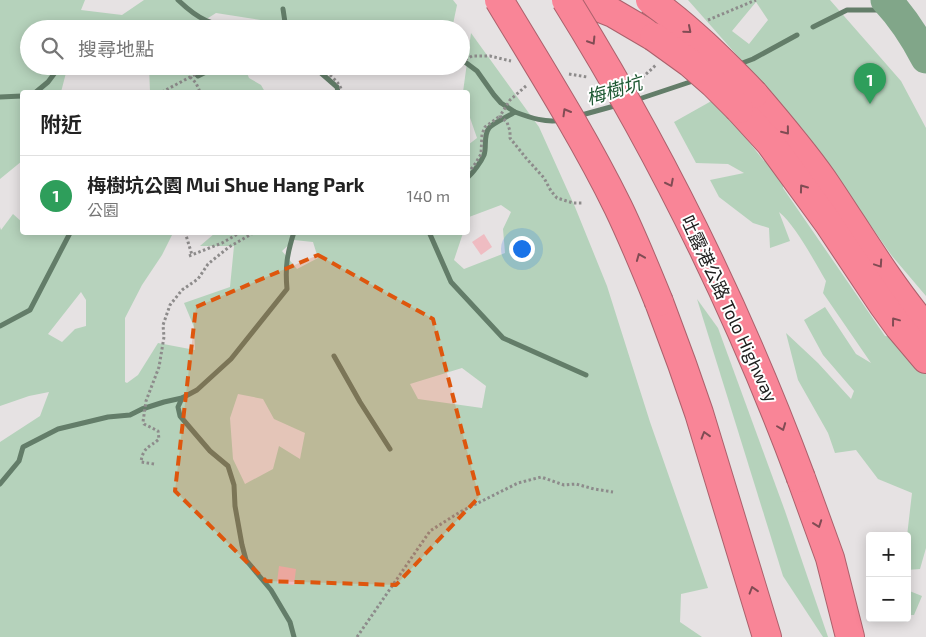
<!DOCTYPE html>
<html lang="zh-TW">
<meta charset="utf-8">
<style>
body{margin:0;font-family:"Exo 2","Noto Sans TC",sans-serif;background:#f2f2f2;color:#222}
.controls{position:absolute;right:15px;bottom:15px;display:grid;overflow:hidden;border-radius:5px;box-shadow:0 2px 12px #0003}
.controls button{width:45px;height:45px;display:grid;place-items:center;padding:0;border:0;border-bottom:1px solid #e0e0e0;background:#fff;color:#222;font:25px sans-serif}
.you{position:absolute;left:521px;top:248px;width:18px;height:18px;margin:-12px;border:4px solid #fff;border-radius:50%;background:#1a73e8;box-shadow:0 0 0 8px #1a73e833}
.badge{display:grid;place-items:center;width:32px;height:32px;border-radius:50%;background:#111827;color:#fff;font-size:16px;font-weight:700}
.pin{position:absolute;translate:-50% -41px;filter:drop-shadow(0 1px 2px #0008)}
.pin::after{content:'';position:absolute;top:26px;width:18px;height:15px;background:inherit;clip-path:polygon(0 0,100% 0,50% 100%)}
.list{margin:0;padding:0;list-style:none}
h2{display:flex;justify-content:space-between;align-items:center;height:65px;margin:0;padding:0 20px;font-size:21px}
h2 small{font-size:16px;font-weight:400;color:#767676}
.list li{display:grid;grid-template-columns:32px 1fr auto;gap:15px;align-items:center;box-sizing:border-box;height:80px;padding:0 20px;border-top:1px solid #e0e0e0}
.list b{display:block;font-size:19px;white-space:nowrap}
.list p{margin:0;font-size:16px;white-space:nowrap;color:#767676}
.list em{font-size:16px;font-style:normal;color:#767676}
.icon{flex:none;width:28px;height:28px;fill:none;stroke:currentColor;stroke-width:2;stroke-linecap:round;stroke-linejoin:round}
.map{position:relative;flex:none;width:926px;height:637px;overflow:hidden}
.search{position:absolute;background:#fff;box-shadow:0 2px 12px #0003;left:20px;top:20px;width:450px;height:55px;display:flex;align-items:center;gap:12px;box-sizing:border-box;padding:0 18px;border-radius:28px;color:#767676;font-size:19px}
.panel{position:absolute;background:#fff;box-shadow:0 2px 12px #0003;left:20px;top:90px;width:450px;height:145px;border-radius:5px}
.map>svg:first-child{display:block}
.green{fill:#b5d2bb;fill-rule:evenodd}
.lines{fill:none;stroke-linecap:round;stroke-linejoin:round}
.stream{stroke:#637d69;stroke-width:5}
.river{stroke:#81a689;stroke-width:31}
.building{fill:#efbcc2}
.highway-casing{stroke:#ac616c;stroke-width:30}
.path{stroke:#8d8b8b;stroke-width:3;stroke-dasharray:2.5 2.5;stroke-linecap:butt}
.highway{stroke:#f98597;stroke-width:28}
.highway-bridge-casing{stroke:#ac616c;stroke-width:30;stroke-linecap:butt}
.highway-bridge{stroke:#f98597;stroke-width:28}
.oneway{stroke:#814c54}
.marked{fill:#de560d;fill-opacity:0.2;stroke:#de560d;stroke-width:4;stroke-dasharray:10 6;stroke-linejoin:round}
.labels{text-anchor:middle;stroke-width:4;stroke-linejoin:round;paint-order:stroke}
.street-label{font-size:18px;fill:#1e1d1d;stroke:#fff}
.water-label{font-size:19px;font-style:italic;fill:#1d5832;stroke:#fff}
</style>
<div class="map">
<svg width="926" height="637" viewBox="0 0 926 637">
<rect width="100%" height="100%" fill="#e6e2e3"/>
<g class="green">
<polygon points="0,0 85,0 81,10 122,15 144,0 453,0 457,5 452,29 319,29 216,13 191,29 29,29 29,66 79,66 67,69 61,92 22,92 22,161 0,179"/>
<path d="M688 0H830L901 81 926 128V296L892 256 806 133ZM756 2 768 20 749 44 732 31Z"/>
<path d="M471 33 539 127 575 207 607 286 650 422 708 588 681 594 680 622 702 637H0V442L40 416 49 392 29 396 0 406V227L1 230 13 214 22 222V232L173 233 162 255 142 285 125 318V382L127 383 138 375 158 343 195 350 194 327 184 303 230 287 234 246H200L215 233H463L454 260 464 269 505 253 503 229 511 212 501 205 469 217 468 220V145L477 138 468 112V92H463ZM294 240 313 242 318 258 297 269 282 251ZM81 292 86 300V326L75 329 62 342 48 334ZM462 368 486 386 482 408 418 399 410 384ZM238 394 263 399 274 419 305 433 300 459 279 446 273 469 245 484 233 459 230 418Z"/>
<polygon points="149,66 244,66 249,78 261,85 265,92 150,92"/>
<path d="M715 99 764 161 782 163 783 188 885 336 894 337 910 358 926 374V548L920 569 907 570V536L912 493 878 479 856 450 835 453 828 433 798 380 786 333 818 363 851 399 854 391 823 355 804 320 825 307 856 354 871 363 823 293 826 281C814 261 796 226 779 212L790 241 770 248 769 228 753 223 719 197 710 180 744 173 728 164 696 163 674 122Z"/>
<polygon points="697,299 718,328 785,511 828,637 823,637 783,576"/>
<polygon points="907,590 922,596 914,615 907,615"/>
</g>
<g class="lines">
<g class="stream">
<path d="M178 0C200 21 210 24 240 29"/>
<polyline points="283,9 286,29"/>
<polyline points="813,27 847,10 896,10"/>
<polyline points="461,59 477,71 494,95 501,103 515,112"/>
<polyline points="737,65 753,59 797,35"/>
<polyline points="189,66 198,76 218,66"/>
<polyline points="313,66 337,87 338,92"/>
<polyline points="36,92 48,82 60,66"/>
<polyline points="0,97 22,96"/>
<polyline points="636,100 696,80"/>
<polyline points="578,116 618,105"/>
<path d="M468 177C473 173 481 162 484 155 487 147 483 136 489 128 493 123 509 116 515 112 531 118 546 123 562 120"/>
<polyline points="429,232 451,282 503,338 586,375"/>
<polyline points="0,326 30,310 70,233"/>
<polyline points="334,356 360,402 390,449"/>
<polyline points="182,398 178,407 180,416 210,451 228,466 234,485 235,506 242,545 246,560 271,590 290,622 294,637"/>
<path d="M0 484 19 461 23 447 58 429 108 417 130 415 142 409 164 402 182 398 197 390 231 359 287 289C285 267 287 254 294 232"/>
</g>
<path class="river" d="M886 0C902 17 915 37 926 58"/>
</g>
<g class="building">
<polygon points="484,234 492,247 481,255 472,242"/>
<polygon points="279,566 296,569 294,585 277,583"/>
</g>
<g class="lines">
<defs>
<g id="highway">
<polyline points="580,0 613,13 654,37"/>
<path d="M754 94C778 122 802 150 823 180 857 230 887 282 926 328"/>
<polyline points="739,109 770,143 829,224 883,305 899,327 926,359"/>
<polyline points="659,302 682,364 699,413 767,637"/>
<polyline points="801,478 830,558 850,637"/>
</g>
</defs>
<use href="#highway" class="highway-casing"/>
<g class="path">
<polyline points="708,20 756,0"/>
<polyline points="461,62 472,56 490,56 511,61"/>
<path d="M318 66C327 73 340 81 342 92"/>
<polyline points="569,74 587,77"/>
<polyline points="190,77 196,83 200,92"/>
<polyline points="637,78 644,76 656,65"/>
<polyline points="526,86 510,100 500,116 507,122 510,131 510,138 526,158 544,178 551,191 557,198 573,203 583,203"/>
<polyline points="162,92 211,66"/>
<polyline points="468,173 475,164 481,154 482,134 485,127 500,116"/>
<polyline points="468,186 468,193"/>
<polyline points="185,232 192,255"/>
<polyline points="189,256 222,243 241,232"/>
<path d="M154 464 141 462C143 447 149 448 159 439L158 431 144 424 143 422 146 401 159 367 164 337 163 325 170 305 182 290 198 279 208 264 229 247 255 232"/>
<polyline points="357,637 430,531 460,512 518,483 541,477 564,485 576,484 594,489 613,492"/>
</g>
<use href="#highway" class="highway"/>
<defs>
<g id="highway-bridge">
<path d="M499 0C540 68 583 136 618 207 633 238 646 270 659 302"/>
<path d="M566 0C660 151 739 311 801 478"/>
<path d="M650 0C688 27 721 60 754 94"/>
<polyline points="654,37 690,63 714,84 739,109"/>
</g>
</defs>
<use href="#highway-bridge" class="highway-bridge-casing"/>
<use href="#highway-bridge" class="highway-bridge"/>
</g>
<defs><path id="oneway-chevron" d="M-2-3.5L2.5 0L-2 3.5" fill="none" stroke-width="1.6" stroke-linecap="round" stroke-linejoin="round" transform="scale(1.25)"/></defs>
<g class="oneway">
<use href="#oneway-chevron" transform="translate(688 30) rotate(41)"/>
<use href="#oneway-chevron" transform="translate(592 41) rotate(58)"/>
<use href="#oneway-chevron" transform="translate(566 112) rotate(-120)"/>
<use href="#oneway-chevron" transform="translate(786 131) rotate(51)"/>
<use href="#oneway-chevron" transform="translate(670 183) rotate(63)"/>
<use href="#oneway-chevron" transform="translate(803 188) rotate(-126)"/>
<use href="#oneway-chevron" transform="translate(640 257) rotate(-112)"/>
<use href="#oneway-chevron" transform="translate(879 264) rotate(56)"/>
<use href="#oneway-chevron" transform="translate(895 321) rotate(-127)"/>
<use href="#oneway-chevron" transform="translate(782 427) rotate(69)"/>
<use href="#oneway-chevron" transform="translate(705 435) rotate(-107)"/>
<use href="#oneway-chevron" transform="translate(818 524) rotate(70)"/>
<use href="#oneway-chevron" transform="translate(753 590) rotate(-107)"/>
</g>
<path class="marked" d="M318 255 433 319 479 497 396 585 266 581 175 491 196 307Z"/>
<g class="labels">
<g class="street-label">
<text transform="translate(729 309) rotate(65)" y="6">吐露港公路 Tolo Highway</text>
</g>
<g class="water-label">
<text transform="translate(614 90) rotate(-17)" y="7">梅樹坑</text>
</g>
</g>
</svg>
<div class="controls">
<button>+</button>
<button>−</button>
</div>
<div class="you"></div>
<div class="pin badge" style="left:870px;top:104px;background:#2e9e5b">1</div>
<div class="search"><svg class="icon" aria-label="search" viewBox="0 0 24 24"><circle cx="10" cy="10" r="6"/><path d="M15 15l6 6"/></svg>搜尋地點</div>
<section class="panel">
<h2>附近<small></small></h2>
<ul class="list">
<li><span class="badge" style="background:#2e9e5b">1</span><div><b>梅樹坑公園 Mui Shue Hang Park</b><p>公園</p></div><em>140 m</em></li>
</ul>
</section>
</div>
